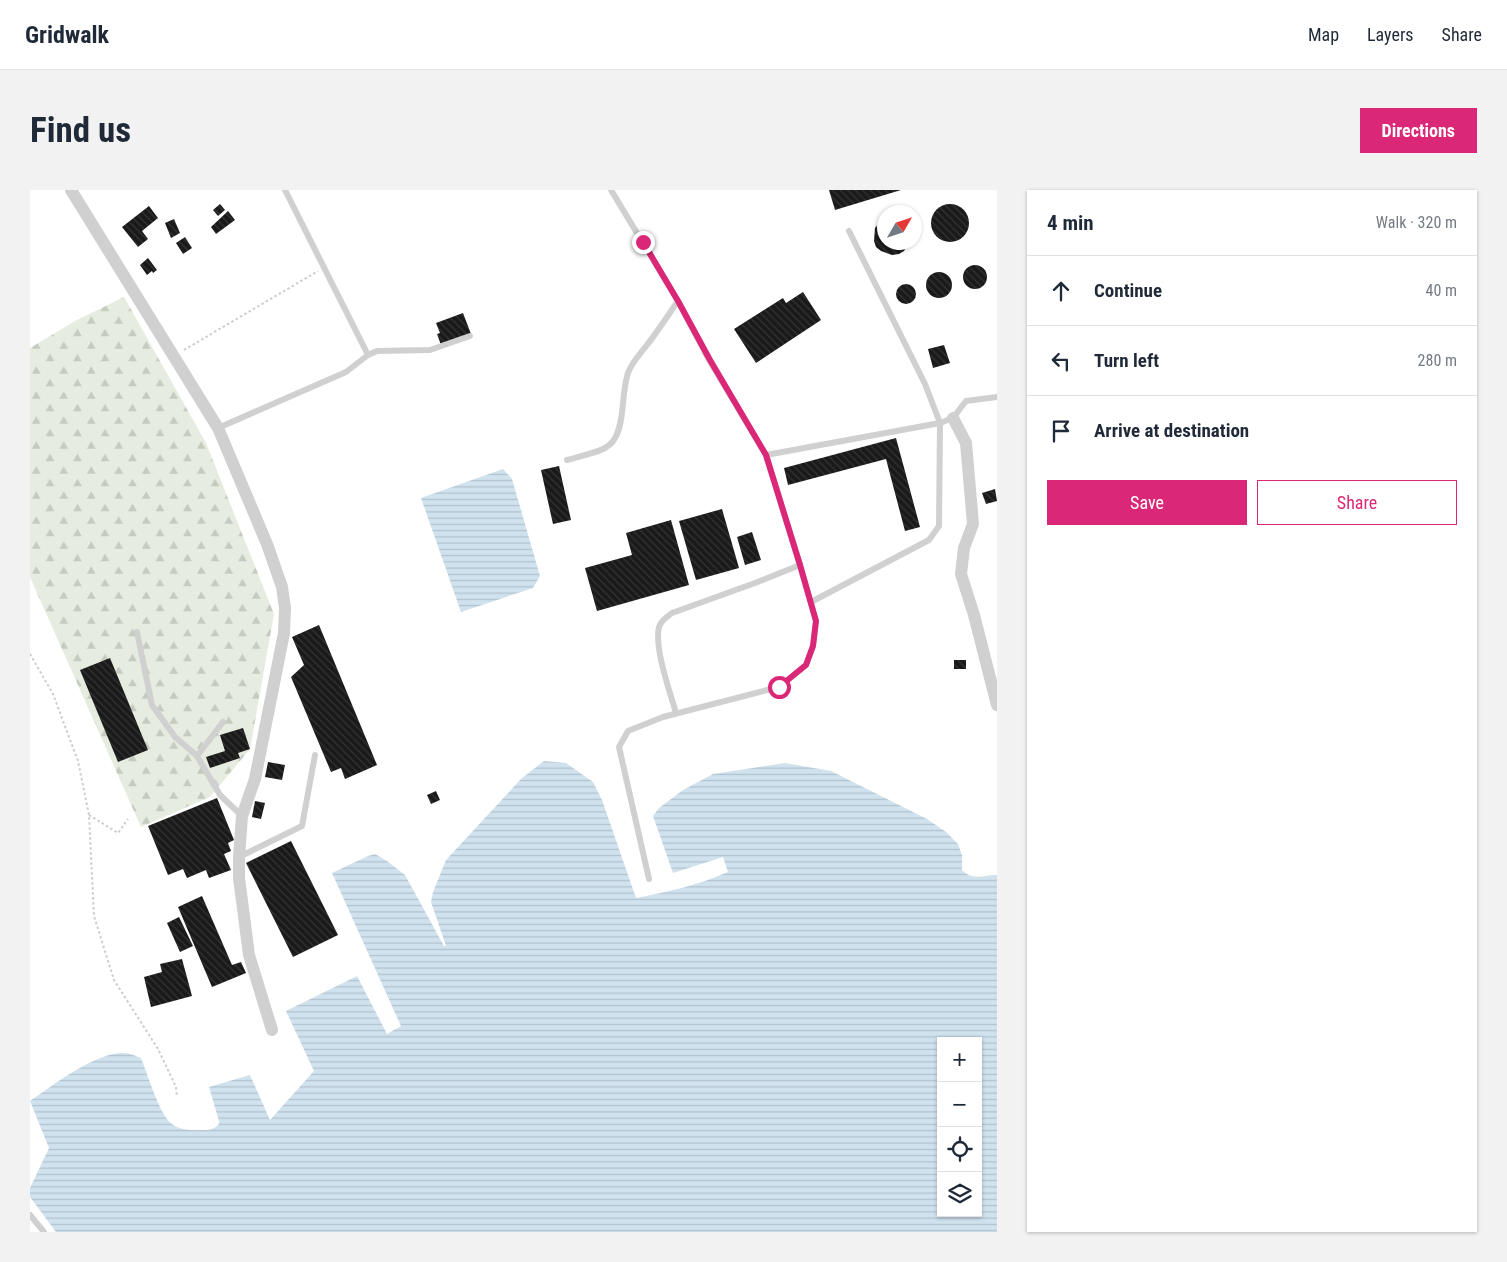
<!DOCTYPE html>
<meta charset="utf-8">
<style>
body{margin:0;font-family:"Roboto Condensed",sans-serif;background:#f2f2f3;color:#1f2937}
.controls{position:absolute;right:15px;bottom:15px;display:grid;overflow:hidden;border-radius:0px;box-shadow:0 1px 4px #0004}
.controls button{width:45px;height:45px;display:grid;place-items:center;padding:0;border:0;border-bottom:1px solid #e0e1e3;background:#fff;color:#1f2937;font:25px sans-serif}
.compass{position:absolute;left:847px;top:15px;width:45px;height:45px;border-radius:50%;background:#fff;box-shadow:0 1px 4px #0004;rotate:51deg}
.stop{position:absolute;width:15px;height:15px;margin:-11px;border:4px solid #db2777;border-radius:50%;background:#fff}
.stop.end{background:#db2777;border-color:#fff;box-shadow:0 1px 5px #0008}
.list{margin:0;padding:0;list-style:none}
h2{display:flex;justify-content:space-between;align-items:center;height:65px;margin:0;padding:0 20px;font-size:21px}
h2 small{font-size:16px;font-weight:400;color:#747a83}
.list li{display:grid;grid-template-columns:32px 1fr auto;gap:15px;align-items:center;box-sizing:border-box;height:70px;padding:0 20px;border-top:1px solid #e0e1e3}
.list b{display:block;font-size:19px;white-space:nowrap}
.list em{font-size:16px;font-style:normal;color:#747a83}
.actions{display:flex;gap:10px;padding:15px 20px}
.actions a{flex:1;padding:11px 0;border:1px solid #db2777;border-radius:0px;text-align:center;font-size:18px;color:#db2777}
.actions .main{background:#db2777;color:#fff}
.icon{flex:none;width:28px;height:28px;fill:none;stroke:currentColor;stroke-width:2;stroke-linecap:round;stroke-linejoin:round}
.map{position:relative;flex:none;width:967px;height:1042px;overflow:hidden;border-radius:0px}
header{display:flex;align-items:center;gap:30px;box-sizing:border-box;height:70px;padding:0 25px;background:#fff;border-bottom:1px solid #e0e1e3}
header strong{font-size:24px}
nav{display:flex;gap:28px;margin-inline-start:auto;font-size:18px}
.intro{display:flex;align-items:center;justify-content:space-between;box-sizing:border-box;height:120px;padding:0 30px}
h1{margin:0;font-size:35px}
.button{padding:12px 22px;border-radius:0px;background:#db2777;color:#fff;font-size:18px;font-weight:700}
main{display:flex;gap:30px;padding:0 30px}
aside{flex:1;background:#fff;border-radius:0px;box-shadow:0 1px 4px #0004}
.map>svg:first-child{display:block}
.forest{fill:url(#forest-firs)}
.water{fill:url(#water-rules);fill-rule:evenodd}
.building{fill:url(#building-back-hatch)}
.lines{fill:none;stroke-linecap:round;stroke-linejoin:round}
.path{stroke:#cdcdcd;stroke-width:2;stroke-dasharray:2.5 2.5;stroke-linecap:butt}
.service{stroke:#d0d0d0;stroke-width:6}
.minor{stroke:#d0d0d0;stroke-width:12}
.route{stroke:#db2777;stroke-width:6}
</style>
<header>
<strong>Gridwalk</strong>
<nav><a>Map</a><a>Layers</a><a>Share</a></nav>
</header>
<div class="intro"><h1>Find us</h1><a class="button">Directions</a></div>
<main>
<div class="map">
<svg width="967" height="1042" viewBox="0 0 967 1042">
<defs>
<pattern id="forest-firs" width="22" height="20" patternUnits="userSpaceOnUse" patternTransform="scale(1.25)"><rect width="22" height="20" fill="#e6ecdf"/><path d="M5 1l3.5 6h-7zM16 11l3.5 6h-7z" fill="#c6cbc0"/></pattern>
<pattern id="water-rules" width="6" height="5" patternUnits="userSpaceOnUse" patternTransform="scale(1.25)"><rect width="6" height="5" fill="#cfe2ee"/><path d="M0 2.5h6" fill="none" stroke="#b2c2cd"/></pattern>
<pattern id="building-back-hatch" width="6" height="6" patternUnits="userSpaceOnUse" patternTransform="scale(1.25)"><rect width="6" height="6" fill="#1a1a1a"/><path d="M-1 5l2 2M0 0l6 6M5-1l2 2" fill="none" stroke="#333"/></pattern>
</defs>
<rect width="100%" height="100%" fill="#fff"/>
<polygon class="forest" points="94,107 176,253 244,424 220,559 180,607 111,637 0,387 0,158 47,130"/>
<g class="water">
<polygon points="473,279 482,289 510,386 503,398 431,422 391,308"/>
<path d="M514 571 536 573 563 592 572 610 606 708C637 702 669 695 698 682L693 667 643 683 623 626 629 618 653 600 683 584 755 573 801 581 897 629 916 642 928 654 932 665V680C942 691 954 685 967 685V1042H26L0 1007V998L19 958 0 911C22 896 66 862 93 863 99 863 106 866 111 868 117 883 130 926 142 934 150 940 159 940 168 940 177 940 183 941 189 934V931L179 897 220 885 240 930 284 881 256 821 327 786 357 844 371 836 302 683 338 666 345 664 357 671 375 685 414 756H416L401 712 403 702 416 670 491 589ZM911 851H948V1023H911Z"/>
</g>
<g class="building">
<polygon points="799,0 871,0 805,20"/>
<circle cx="920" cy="33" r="19"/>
<polygon points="190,14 195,20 188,26 183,20"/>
<polygon points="119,16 128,28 112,41 118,49 108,57 92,37"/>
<polygon points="198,21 205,30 186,44 181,37"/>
<polygon points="144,29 150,43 141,48 135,33"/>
<polygon points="854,30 854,52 879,52 874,61 869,64 862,65 851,61 846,57 844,51 845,38 849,33"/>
<polygon points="155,47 162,58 153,64 146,53"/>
<polygon points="118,68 127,80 123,83 122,81 117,85 110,75"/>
<circle cx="945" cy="87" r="12"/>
<circle cx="909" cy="95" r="13"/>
<circle cx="876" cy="104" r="10"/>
<polygon points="773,102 791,130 726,173 704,139 753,108 756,113"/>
<polygon points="433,123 441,144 411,155 407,144 410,143 406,133"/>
<polygon points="914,155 920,173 903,178 898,159"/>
<polygon points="866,248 890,337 875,341 856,269 758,295 754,278"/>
<polygon points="529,276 541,330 523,334 511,280"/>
<polygon points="965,299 967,311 956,314 952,303"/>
<polygon points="692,319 709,378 666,390 649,331"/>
<polygon points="641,330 659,395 567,421 555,378 602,365 596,343"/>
<polygon points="722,342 731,370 715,375 707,347"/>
<polygon points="289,435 347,575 315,589 311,578 301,582 261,487 274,475 262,447"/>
<polygon points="80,468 118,560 88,572 50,480"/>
<rect x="924" y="470" width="12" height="9"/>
<polygon points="213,538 220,559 208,563 210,568 180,578 176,567 195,561 190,545"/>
<polygon points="238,572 255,575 252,590 235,587"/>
<polygon points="406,601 410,610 401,614 397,605"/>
<polygon points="187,608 204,650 198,653 201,661 194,664 201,680 179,688 176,680 157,688 153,679 138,685 118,636"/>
<polygon points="225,611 235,613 231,629 222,627"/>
<polygon points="261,651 308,745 263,767 216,673"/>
<polygon points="172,706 202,775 211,772 216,783 182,797 148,717"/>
<polygon points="149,727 163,756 150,762 137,733"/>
<polygon points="152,769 162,806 121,817 114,787 132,782 130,774"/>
</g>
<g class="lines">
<g class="path">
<polyline points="154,160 288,81"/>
<polyline points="0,464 23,504 48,571 59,625 64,726 84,790 128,859 146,897 147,907"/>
<polyline points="59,625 88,643 98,629"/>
</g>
<g class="service">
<polyline points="255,0 338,165"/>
<polyline points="581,0 648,111 679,170 736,265 770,375 786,431 783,456 776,475 749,497 633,527 598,541 589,557 619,689"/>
<polyline points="188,238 316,182 338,165 347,161 400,160 440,146"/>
<polyline points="736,265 910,233 923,228 936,211 967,207"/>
<path d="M537 270C579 258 589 261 593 213 594 203 595 192 598 183 602 172 610 164 617 155 628 141 638 125 648 111"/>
<polyline points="781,412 899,350 909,336 910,233 895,194 819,41"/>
<polyline points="107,442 122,515 145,547 167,566"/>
<path d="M646 523C640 502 624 458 629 437 631 430 637 427 642 423L725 393 770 375"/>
<polyline points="193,532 167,566 190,605 212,626"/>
<polyline points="209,667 272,636 285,565"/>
<polyline points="0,1025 14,1042"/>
</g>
<g class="minor">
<polyline points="41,0 188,238 237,354 252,397 255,418 254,443 225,589 212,626 209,667 209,688 219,765 242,840"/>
<polyline points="923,228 936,253 943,334 934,358 931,384 944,425 967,515"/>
</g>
</g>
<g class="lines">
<polyline class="route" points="613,52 648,111 680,170 736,265 770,375 786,431 783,456 776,475 749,497"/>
</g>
</svg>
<div class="controls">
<button>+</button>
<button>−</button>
<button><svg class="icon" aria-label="locate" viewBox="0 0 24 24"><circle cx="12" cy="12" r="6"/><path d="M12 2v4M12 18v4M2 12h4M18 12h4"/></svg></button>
<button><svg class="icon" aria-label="layers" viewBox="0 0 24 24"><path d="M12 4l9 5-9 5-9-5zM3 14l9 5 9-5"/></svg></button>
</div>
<svg class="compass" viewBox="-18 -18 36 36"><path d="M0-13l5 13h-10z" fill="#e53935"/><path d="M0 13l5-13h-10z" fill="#747a83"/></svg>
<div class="stop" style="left:749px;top:497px"></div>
<div class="stop end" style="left:613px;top:52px"></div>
</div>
<aside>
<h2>4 min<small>Walk · 320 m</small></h2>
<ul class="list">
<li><svg class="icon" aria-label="ahead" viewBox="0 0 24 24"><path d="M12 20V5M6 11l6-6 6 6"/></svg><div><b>Continue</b></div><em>40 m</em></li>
<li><svg class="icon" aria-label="left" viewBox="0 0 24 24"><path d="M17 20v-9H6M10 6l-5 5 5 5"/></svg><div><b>Turn left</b></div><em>280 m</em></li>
<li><svg class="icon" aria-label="arrive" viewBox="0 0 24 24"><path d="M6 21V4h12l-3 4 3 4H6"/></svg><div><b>Arrive at destination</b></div></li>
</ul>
<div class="actions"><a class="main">Save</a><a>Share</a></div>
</aside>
</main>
